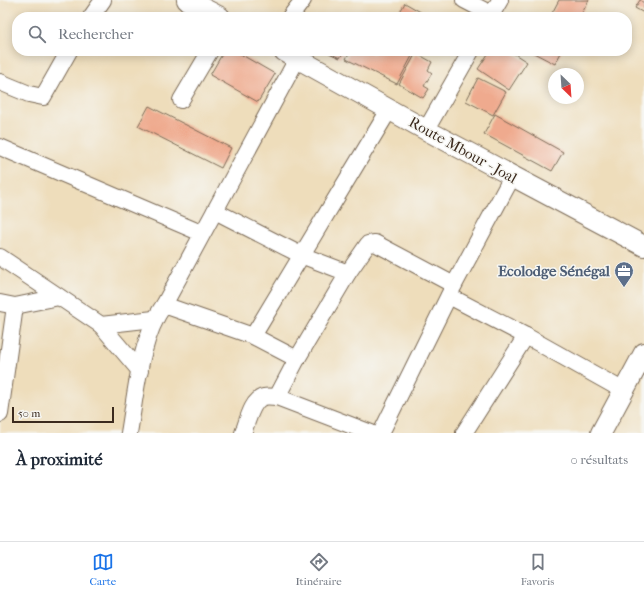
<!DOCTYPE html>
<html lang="fr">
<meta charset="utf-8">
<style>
body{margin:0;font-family:"IM FELL French Canon",serif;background:#f2f2f3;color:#1f2937}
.compass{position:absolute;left:548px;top:68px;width:36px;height:36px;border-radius:50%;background:#fff;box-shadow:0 2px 10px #0003;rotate:155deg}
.scale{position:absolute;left:12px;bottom:10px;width:102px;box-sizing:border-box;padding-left:4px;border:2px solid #3b2a1e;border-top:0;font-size:11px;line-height:14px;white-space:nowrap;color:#3b2a1e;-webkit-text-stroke:3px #f6f6f2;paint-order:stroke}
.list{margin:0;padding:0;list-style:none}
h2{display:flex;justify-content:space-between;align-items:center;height:52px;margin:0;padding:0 16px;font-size:17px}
h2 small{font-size:13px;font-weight:400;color:#747a83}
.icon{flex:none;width:22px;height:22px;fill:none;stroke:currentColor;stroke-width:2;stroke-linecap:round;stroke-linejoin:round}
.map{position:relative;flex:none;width:644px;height:433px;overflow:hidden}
.search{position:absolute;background:#fff;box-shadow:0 2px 10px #0003;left:12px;right:12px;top:12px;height:44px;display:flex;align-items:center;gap:10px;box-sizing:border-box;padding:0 14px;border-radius:16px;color:#747a83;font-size:15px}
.sheet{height:108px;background:#fff}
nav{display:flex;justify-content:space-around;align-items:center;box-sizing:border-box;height:56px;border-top:1px solid #e0e1e3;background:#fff;font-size:11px;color:#747a83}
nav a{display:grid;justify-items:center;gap:2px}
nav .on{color:#1a73e8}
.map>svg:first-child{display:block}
.building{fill:#efaa8e}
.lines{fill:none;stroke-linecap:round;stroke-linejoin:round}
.minor-casing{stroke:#7a6955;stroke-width:18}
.major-casing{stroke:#7a6955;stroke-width:22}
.minor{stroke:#fff;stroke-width:16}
.major{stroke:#fff;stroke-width:20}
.labels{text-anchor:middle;stroke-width:3;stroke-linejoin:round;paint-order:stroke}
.street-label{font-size:15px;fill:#3b2a1e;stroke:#f6f6f2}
.service-label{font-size:15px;font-weight:bold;fill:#4e5e75;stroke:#f6f6f2;text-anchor:end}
</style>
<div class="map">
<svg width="644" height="433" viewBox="0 0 644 433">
<rect width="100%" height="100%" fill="#f6f6f2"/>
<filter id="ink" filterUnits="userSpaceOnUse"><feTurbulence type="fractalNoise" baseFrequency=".025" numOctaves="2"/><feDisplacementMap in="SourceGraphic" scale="8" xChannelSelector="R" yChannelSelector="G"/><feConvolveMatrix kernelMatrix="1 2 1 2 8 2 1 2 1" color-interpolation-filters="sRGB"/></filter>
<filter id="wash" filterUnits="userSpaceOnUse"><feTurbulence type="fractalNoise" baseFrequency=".012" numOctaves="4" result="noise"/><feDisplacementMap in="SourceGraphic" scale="16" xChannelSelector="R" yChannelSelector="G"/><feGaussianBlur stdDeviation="0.9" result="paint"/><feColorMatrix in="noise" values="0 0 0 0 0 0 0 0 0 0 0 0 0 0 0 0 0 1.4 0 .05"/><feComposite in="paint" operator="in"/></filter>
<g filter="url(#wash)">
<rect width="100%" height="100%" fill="#edb"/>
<g id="blocks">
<g class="building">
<polygon points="559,0 589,0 580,17 550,17"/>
<polygon points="640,0 644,3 644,13 635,8"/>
<polygon points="405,3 424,14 422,17 397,17"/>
<polygon points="224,51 235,51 275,74 258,102 210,75"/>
<polygon points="330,51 344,51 340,58 329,53"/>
<polygon points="350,51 367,51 373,54 375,51 402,51 412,56 397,84 346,59"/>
<polygon points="490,51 510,51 527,62 509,90 478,69"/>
<polygon points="530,51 562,51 555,64"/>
<polygon points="416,53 432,62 428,70 432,73 424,86 429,89 423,98 399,84"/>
<polygon points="478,78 506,92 493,115 466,101"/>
<polygon points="149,106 231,148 221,168 138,126"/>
<polygon points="495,114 563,152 552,171 484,134"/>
</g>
</g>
</g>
<g filter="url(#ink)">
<use href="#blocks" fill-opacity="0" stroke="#7a6955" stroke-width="1"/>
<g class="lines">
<defs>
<g id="minor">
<polyline points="464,0 491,14"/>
<polyline points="91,17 103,0"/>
<polyline points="290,17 303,0"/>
<polyline points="490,17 500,0"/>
<polyline points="0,82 29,94 43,97 69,51"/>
<polyline points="181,100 210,51"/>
<polyline points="426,130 471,51"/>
<polyline points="0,147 201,233"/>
<polyline points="215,211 301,255 348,273"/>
<polyline points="0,257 101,325 154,319"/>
<polyline points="449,296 526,336 624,391"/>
<polyline points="0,303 15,306 59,297"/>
<polyline points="164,305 253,336 297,359"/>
<polyline points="101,325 140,371"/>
<polyline points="253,336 389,110"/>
<polyline points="277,397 297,359 348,273 368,244 375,243 454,285"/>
<polyline points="0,414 15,306"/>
<path d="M129 433C136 393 140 338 164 305L297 59"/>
<path d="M243 433C247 423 252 399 264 397 268 396 273 397 277 397L371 433"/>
<polyline points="381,433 454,285 512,177"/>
<polyline points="464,433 526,336"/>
</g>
<g id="major">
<polyline points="187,0 220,17"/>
<polyline points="284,51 426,130 644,246"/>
<polyline points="601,433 644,353"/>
</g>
</defs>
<use href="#minor" class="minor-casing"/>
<use href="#major" class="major-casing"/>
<use href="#minor" class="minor"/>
<use href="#major" class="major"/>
</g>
</g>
<defs>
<symbol id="office-pin" viewBox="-11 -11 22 30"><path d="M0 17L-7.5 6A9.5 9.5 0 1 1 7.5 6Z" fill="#5c6f8a" stroke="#f6f6f2"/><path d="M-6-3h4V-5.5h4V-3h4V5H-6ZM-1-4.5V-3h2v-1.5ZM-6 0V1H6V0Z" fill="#fff"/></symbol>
</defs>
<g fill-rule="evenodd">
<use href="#office-pin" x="613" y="260" width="22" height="30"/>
</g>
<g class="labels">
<g class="street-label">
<text transform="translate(463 150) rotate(29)" y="5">Route Mbour - Joal</text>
</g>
<g class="service-label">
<text x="610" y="276">Ecolodge Sénégal</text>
</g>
</g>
</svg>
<svg class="compass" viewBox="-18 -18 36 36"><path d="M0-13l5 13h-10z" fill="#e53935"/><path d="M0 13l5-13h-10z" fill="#747a83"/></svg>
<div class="scale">50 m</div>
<div class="search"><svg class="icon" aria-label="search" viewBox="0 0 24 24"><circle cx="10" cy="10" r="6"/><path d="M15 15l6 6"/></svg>Rechercher</div>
</div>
<section class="sheet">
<h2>À proximité<small>0 résultats</small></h2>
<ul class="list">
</ul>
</section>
<nav>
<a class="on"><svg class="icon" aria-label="map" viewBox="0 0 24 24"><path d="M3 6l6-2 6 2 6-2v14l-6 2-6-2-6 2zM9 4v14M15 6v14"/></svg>Carte</a>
<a><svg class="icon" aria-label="directions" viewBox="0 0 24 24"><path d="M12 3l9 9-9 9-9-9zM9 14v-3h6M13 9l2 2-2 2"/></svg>Itinéraire</a>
<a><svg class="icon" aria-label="saved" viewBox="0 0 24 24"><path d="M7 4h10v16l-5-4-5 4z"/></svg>Favoris</a>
</nav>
